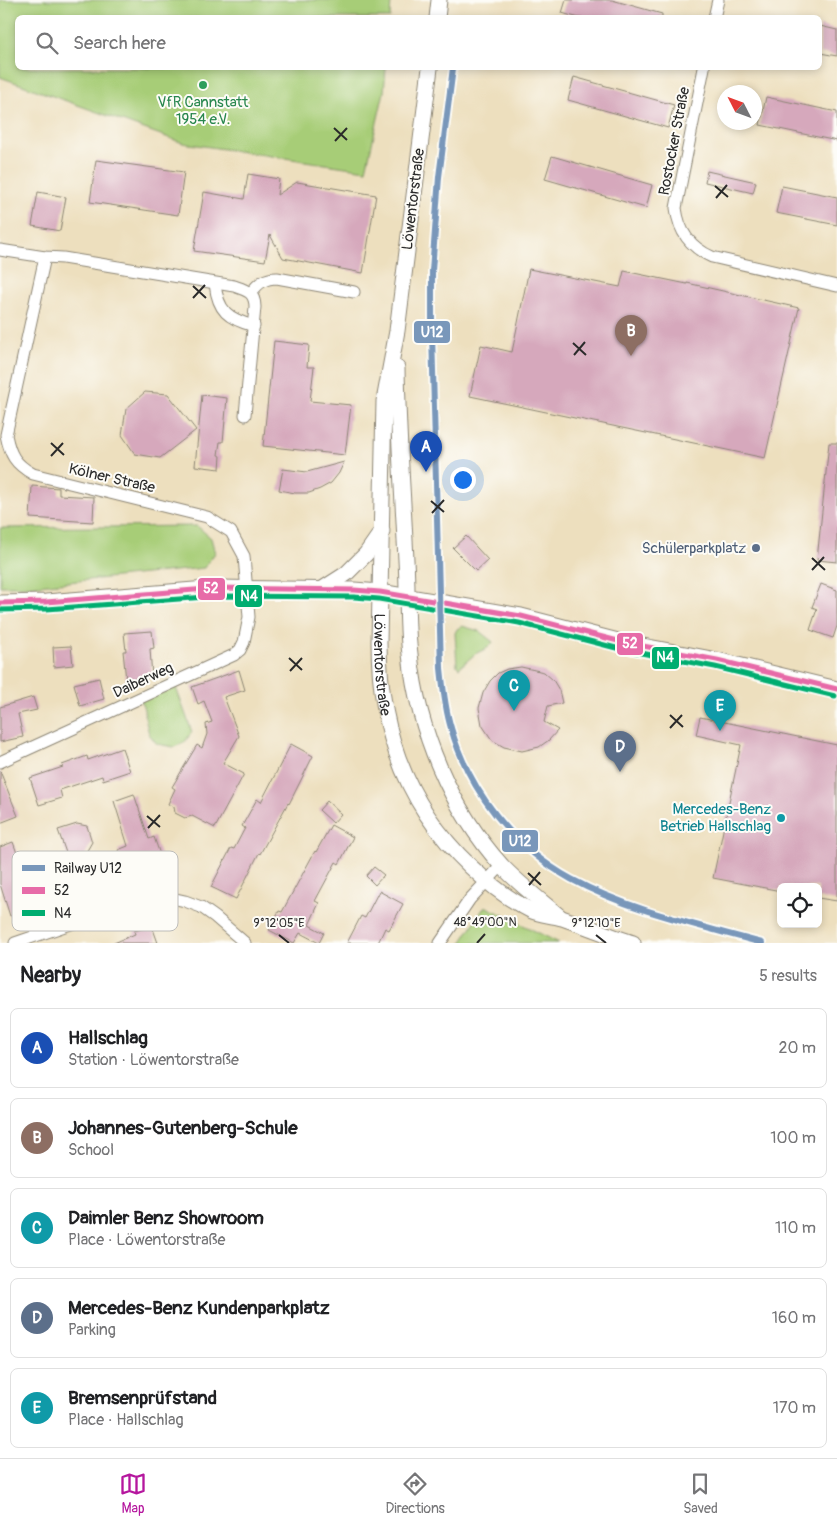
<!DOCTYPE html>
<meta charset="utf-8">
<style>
body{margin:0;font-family:Pangolin,sans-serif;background:#f2f2f2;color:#202124}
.controls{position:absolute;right:15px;bottom:15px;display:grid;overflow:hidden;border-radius:8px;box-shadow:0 2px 8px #0003}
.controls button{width:45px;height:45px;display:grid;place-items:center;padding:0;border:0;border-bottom:1px solid #e0e0e0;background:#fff;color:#202124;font:25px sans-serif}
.compass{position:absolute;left:717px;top:85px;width:45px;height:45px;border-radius:50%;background:#fff;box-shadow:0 2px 8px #0003;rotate:312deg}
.you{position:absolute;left:462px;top:479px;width:18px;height:18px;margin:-12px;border:4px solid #fff;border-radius:50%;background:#1a73e8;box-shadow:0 0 0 8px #1a73e833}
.badge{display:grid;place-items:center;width:32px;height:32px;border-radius:50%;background:#b5179e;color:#fff;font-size:16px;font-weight:700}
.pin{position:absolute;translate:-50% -41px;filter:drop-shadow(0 1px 2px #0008)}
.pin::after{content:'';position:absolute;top:26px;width:18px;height:15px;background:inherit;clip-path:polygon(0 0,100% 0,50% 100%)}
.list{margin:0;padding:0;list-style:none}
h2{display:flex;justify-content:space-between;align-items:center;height:65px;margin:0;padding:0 20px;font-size:21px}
h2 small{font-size:16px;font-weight:400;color:#757577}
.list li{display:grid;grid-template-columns:32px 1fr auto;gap:15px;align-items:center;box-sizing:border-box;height:80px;margin:0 10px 10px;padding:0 10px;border:1px solid #e0e0e0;border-radius:8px}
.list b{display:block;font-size:19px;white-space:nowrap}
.list p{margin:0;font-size:16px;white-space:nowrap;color:#757577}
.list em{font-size:16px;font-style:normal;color:#757577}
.icon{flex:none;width:28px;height:28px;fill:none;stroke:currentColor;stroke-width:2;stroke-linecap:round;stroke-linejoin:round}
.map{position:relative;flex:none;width:837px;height:943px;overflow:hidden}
.search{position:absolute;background:#fff;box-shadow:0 2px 8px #0003;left:15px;right:15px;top:15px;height:55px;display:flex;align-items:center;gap:12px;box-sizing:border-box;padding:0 18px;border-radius:8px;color:#757577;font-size:19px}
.sheet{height:515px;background:#fff}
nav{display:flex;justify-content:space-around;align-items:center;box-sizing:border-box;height:70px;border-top:1px solid #e0e0e0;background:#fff;font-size:14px;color:#757577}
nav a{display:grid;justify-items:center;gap:2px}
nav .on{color:#b5179e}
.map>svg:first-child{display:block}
.green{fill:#a7cd77;stroke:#697c51}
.building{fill:#d6a8bc}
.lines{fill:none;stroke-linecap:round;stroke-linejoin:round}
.minor-casing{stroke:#8c8574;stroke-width:13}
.secondary-casing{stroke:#8c8574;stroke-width:17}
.minor{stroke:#fff;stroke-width:11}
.secondary{stroke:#fff;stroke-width:15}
.bus-1-casing{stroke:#fdfcf7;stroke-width:9}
.bus-2-casing{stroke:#fdfcf7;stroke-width:9}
.bus-1{stroke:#e76ba8;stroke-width:5}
.bus-2{stroke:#00ad70;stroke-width:5}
.rail-1-casing{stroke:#fdfcf7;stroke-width:10}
.rail-1{stroke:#7997ba;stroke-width:6}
.ticks{fill:none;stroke:#2b2b2b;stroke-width:2}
.leisure-dot{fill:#2e9e5b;stroke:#fdfcf7;stroke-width:2}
.service-dot{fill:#5c6f8a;stroke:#fdfcf7;stroke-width:2}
.culture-dot{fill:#0f9aa8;stroke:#fdfcf7;stroke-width:2}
.labels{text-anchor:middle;stroke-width:4;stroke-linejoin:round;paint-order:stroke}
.leisure-label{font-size:15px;fill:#27864d;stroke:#fdfcf7}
.street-label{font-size:15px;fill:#2b2b2b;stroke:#fdfcf7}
.service-label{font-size:15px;fill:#4e5e75;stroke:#fdfcf7;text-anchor:end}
.culture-label{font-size:15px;fill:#0d838f;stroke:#fdfcf7;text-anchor:end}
.key{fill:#fdfcf7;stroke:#bebdba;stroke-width:1}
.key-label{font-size:14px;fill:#2b2b2b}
.ticks-label{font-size:12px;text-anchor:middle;fill:#2b2b2b;stroke:#fdfcf7;stroke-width:4;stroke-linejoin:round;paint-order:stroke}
.line-badge{stroke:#fdfcf7;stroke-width:2}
.badge-label{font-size:14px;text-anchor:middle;font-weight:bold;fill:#fff}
</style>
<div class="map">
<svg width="837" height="943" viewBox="0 0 837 943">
<rect width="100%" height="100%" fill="#fdfcf7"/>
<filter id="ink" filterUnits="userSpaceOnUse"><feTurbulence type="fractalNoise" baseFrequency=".02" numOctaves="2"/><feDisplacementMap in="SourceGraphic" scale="10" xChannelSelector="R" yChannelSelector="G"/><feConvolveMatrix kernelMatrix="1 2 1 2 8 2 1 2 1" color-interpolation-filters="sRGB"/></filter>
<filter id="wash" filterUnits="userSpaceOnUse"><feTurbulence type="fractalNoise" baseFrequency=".0096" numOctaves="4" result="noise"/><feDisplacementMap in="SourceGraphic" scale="20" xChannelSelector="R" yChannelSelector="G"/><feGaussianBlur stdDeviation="1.12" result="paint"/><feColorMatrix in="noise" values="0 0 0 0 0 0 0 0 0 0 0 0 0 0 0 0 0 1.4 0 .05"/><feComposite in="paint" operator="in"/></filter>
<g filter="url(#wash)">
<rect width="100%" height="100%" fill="#eddfbe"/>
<g class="green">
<polygon points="0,0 391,0 390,18 18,18 18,68 386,68 384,92 366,170 183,143 0,77"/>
<polygon points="197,526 211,538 215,553 204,568 29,586 0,586 0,528"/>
<polygon points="462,626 479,631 493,642 489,647 475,654 459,668 457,666 455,633 457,629"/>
<polygon points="174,682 192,732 184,743 174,747 157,744 149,734 145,717 144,709 140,698"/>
<polygon points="485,906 559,943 461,943"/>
</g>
<g id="blocks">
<g class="building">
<polygon points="566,0 612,0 662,14 662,18 579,18 562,13"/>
<polygon points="820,26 837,30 837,56 820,53"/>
<polygon points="574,77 674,105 668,128 568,100"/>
<polygon points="766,97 837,112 837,141 760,125"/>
<polygon points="552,156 652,185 646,208 545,179"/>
<polygon points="96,160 184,172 178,215 90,202"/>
<polygon points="707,171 756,182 753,193 705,182"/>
<polygon points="248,174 279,179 277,195 297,182 376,195 363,273 283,258 270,235 265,261 194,251 204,192 244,199"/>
<polygon points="782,186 837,197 837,225 776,213"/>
<polygon points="38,192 66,197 60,231 32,226"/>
<polygon points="529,269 620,287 624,271 687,284 687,283 799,308 765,458 470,396 481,345 512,352"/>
<polygon points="274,341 309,345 307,367 314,367 310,401 351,405 345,455 263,446"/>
<polygon points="145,392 168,394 196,430 160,458 135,454 122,435 126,409"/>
<polygon points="202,395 227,398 223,442 220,442 218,455 221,456 220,469 195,466"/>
<polygon points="829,443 837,443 837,562 817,560"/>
<polygon points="344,462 339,473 331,483 320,489 309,493 295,493 279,490 283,469 307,472"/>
<polygon points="32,486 59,488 59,495 94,497 93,522 30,518"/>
<polygon points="466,536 488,560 476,571 453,548"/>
<polygon points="821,584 837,590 837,626 833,638 810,630 817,609 812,607"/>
<polygon points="152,631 154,648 150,649 152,677 126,680 123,651 126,651 124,633"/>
<polygon points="71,646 73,665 54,667 53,647"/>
<polygon points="521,667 544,672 553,680 559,690 562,703 548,706 544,722 558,730 549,740 539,747 522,751 504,747 492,740 482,725 479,708 483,693 490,681 498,673 507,669"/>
<polygon points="239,670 245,690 224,697 239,736 223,763 244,774 215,828 192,816 185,818 175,813 174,807 168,804 175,789 172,787 197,745 202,748 207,734 206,724 212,722 204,701 198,704 192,687"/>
<polygon points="99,678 104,699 80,706 74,684"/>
<polygon points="33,697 37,710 18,714 23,737 0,742 0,707"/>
<polygon points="700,717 837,745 837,901 818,898 818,887 781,887 781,891 713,878 741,745 696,735"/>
<polygon points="291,744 313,756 289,804 288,803 260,854 259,853 236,899 211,887 231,848 234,849 245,828 242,826 257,799 261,802"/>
<polygon points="122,748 130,771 103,780 102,776 60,790 62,798 39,805 30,778 63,767 62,765 87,756 88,760"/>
<polygon points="0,771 18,816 0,823"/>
<polygon points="134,794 149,839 154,837 166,872 130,884 118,850 128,846 114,801"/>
<polygon points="327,801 341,814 333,823 319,810"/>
<polygon points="77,824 87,826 92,842 77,868 95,862 103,887 75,896 69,879 53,879 53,877 72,870 58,830"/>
<polygon points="331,825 353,837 339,864 336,862 315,901 319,903 309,925 324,933 319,943 300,933 294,943 269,930 279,911 282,912 315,851 316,852"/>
<polygon points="13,842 36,906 10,916 0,884 0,847"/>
<polygon points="374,867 384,875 375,885 366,876"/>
<polygon points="379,891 403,904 389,930 385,928 378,943 347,943 361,916 365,918"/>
<polygon points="152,926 158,943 114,943 135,934 134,931"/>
</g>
</g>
</g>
<g filter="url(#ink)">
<use href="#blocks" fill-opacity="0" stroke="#8c8574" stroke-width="1"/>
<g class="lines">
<defs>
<g id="minor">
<polyline points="714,18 718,0"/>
<path d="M704 68 676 208C679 232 690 247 712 257L837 286"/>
<path d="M0 250 45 257 63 258 234 286C246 290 255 292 255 307L245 415"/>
<path d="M215 284C218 311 228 319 254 326"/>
<path d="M251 293C258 283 265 278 277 278L354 292"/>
<path d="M0 762 234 655 240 650 244 642 249 617 244 556 231 532 207 517 33 474C15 464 10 455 6 435L45 257"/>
<polyline points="15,943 126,905 167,897 185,901 201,907 215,917 245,943"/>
<polyline points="440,943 470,899 502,865"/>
</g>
<g id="secondary">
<polyline points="437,18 439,0"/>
<path id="s1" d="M430 68 397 331 384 401 379 642C379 730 406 806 471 867 489 884 509 900 532 911 541 915 552 915 562 918 586 926 609 936 633 943"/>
<path d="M397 368C398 432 403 496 406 560 408 592 406 623 410 654 418 731 450 808 502 866 519 884 540 900 559 916"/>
<polyline points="321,590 346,574 366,554 382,531"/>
<polyline points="0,603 46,602 219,588 354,590 380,592 521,616 622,642 717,660 837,689"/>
</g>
</defs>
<use href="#minor" class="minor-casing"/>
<use href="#secondary" class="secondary-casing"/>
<use href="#minor" class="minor"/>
<use href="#secondary" class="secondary"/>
<defs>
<polyline id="bus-1" points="0,603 46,602 219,588 354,590 380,592 521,616 622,642 717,660 837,689"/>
<polyline id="bus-2" points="0,610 47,609 219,596 354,597 379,599 519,623 620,649 715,667 835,696"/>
</defs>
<use href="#bus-1" class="bus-1-casing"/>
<use href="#bus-2" class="bus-2-casing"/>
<use href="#bus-1" class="bus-1"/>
<use href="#bus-2" class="bus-2"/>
<defs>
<path id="rail-1" d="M453 68 439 177 432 271V333L441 668C443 688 445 709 451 728 469 791 513 847 571 879 630 911 698 925 762 943"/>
</defs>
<use href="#rail-1" class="rail-1-casing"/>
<use href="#rail-1" class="rail-1"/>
</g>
</g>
<path class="ticks" d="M334 128 347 140M335 141 347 128M715 186 728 197M716 198 727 185M193 286 206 298M193 298 205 285M573 343 586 355M574 355 585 342M51 443 64 455M51 456 63 443M431 501 444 512M432 513 444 500M812 558 825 570M812 570 824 557M289 658 302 670M290 671 302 658M670 715 683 727M670 728 682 715M147 816 160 827M148 828 160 815M528 873 541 885M529 885 540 872M279 935 289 943M596 935 606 943M477 943 485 934"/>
<circle class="leisure-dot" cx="203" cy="85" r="5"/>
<circle class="service-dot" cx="756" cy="548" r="5"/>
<circle class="culture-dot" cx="781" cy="818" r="5"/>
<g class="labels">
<g class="leisure-label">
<text x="203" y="107">VfR Cannstatt<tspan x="203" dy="17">1954 e.V.</tspan></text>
</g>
<g class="street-label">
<text transform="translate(674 141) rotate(-79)" y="5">Rostocker Straße</text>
<text transform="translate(413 199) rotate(-83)" y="5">Löwentorstraße</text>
<text transform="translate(112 478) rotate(13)" y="5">Kölner Straße</text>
<text dy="5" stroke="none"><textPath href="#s1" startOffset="600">Löwentorstraße</textPath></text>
<text transform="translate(143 680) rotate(-25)" y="5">Daiberweg</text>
</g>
<g class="service-label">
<text x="746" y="553">Schülerparkplatz</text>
</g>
<g class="culture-label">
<text x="771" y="814">Mercedes-Benz<tspan x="771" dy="17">Betrieb Hallschlag</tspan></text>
</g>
</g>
<rect x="12" y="851" width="166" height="80" rx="8" class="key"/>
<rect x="22" y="865" width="23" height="6" fill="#7997ba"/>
<rect x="22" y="887" width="23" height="7" fill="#e76ba8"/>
<rect x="22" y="910" width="23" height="6" fill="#00ad70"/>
<g class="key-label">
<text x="54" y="873">Railway U12</text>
<text x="54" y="895">52</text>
<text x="54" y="918">N4</text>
</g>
<g class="ticks-label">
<text x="485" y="926">48°49'00"N</text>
<text x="279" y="927">9°12'05"E</text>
<text x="596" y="927">9°12'10"E</text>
</g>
<g class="line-badge">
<rect x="413" y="320" width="38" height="24" rx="5" fill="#7997ba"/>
<rect x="197" y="577" width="29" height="24" rx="5" fill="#e76ba8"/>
<rect x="234" y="584" width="29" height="24" rx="5" fill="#00ad70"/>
<rect x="616" y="632" width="28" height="24" rx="5" fill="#e76ba8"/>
<rect x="651" y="646" width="29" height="24" rx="5" fill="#00ad70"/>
<rect x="501" y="829" width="38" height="24" rx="5" fill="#7997ba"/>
</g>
<g class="badge-label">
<text x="432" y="337">U12</text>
<text x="211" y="593">52</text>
<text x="249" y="601">N4</text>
<text x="630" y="648">52</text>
<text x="665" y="662">N4</text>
<text x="520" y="846">U12</text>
</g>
</svg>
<div class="controls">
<button><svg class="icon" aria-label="locate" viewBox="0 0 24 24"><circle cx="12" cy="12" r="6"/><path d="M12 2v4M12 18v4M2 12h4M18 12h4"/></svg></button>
</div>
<svg class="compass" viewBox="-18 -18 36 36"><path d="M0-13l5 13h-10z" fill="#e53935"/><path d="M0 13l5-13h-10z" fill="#757577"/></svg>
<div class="you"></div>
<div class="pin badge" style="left:426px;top:472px;background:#1a4fb4">A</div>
<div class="pin badge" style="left:631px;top:356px;background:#8d6e63">B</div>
<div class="pin badge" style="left:514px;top:711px;background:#0f9aa8">C</div>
<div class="pin badge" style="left:620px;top:772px;background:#5c6f8a">D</div>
<div class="pin badge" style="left:720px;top:731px;background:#0f9aa8">E</div>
<div class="search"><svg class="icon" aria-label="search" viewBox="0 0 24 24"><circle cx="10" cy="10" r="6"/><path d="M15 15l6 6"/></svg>Search here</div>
</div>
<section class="sheet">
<h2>Nearby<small>5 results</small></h2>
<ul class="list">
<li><span class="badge" style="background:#1a4fb4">A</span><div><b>Hallschlag</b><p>Station · Löwentorstraße</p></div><em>20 m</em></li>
<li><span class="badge" style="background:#8d6e63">B</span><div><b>Johannes-Gutenberg-Schule</b><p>School</p></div><em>100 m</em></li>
<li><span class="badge" style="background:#0f9aa8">C</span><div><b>Daimler Benz Showroom</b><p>Place · Löwentorstraße</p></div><em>110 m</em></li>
<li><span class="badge" style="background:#5c6f8a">D</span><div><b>Mercedes-Benz Kundenparkplatz</b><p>Parking</p></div><em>160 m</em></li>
<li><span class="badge" style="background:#0f9aa8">E</span><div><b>Bremsenprüfstand</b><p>Place · Hallschlag</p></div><em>170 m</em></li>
</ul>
</section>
<nav>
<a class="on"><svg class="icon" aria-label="map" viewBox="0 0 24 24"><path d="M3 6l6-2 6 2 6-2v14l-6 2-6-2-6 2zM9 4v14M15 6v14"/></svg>Map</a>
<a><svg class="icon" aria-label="directions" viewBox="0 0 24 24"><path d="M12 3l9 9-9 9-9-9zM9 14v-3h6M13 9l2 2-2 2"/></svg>Directions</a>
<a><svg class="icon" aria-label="saved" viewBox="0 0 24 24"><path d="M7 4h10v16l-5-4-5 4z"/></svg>Saved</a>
</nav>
